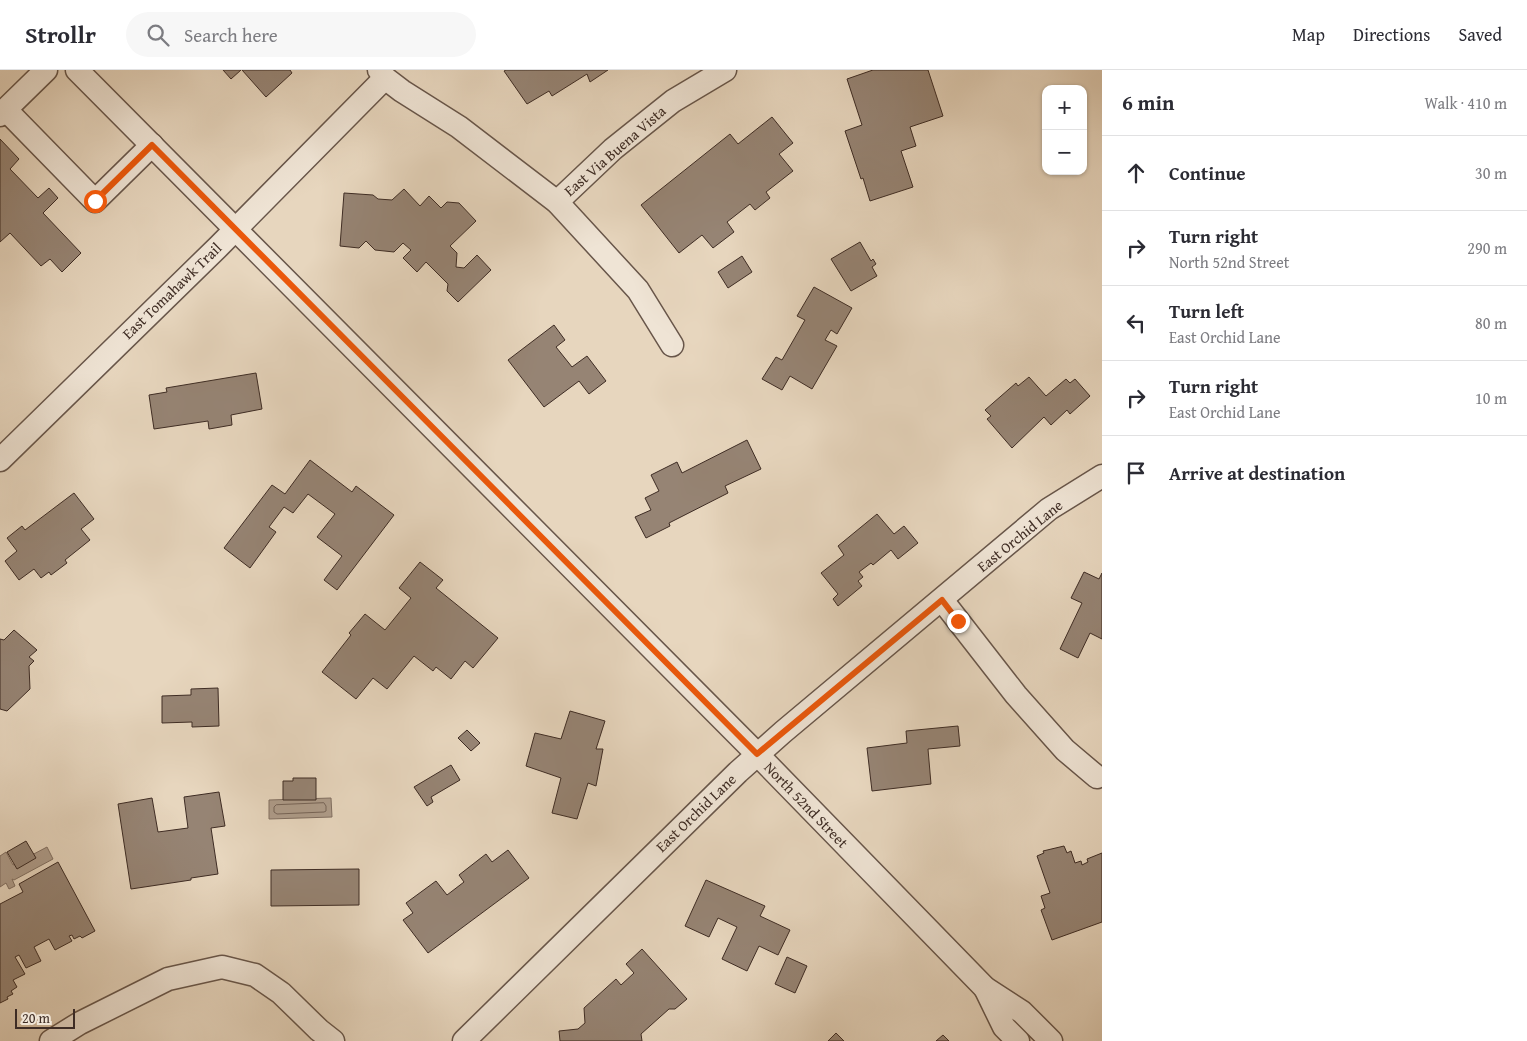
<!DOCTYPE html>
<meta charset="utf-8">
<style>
body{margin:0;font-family:"Gentium Book Plus",serif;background:#f7f7f7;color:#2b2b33}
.controls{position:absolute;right:15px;top:15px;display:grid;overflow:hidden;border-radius:10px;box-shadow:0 1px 4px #0004}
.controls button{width:45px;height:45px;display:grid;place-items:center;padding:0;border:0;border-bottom:1px solid #e1e1e2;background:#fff;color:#2b2b33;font:25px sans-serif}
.scale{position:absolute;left:15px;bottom:12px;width:60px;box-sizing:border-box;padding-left:5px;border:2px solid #3e2c24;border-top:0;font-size:14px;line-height:18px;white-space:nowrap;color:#3e2c24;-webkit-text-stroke:4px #efe4d5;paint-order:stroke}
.stop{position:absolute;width:15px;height:15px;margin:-11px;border:4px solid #ea580c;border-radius:50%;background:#fff}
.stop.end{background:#ea580c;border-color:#fff;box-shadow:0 1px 5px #0008}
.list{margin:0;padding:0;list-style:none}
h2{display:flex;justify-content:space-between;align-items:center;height:65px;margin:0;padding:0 20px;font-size:21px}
h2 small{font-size:16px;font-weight:400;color:#7c7c81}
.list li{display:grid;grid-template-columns:32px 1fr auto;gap:15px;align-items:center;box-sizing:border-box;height:75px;padding:0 20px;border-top:1px solid #e1e1e2}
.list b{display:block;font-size:19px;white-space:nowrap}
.list p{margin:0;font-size:16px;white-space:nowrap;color:#7c7c81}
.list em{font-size:16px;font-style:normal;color:#7c7c81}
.icon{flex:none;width:28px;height:28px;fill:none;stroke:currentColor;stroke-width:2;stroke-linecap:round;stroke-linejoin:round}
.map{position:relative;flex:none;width:1102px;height:971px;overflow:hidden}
header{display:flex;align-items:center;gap:30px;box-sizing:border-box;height:70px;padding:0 25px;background:#fff;border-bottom:1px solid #e1e1e2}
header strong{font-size:24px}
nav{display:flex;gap:28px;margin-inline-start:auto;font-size:18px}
.search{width:350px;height:45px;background:#f7f7f7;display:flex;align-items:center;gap:12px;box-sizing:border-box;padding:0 18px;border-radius:28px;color:#7c7c81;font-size:19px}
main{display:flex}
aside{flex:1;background:#fff}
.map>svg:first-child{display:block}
.water{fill:#ae9c8a;stroke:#816f61}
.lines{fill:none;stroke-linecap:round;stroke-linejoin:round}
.shore{stroke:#766457;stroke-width:1}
.building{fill:#968474;stroke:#3e2c24}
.minor-casing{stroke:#68564a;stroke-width:25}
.minor{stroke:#efe4d5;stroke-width:22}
.route{stroke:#ea580c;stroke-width:6}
.labels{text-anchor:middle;stroke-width:4.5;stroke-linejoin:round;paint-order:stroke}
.street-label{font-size:15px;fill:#3e2c24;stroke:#efe4d5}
</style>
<header>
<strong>Strollr</strong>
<div class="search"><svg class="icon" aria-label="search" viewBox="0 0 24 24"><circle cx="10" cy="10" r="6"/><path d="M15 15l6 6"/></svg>Search here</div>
<nav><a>Map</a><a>Directions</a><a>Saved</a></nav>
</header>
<main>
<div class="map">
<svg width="1102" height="971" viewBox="0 0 1102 971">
<rect width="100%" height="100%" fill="#e7d6be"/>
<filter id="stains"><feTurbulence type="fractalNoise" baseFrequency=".004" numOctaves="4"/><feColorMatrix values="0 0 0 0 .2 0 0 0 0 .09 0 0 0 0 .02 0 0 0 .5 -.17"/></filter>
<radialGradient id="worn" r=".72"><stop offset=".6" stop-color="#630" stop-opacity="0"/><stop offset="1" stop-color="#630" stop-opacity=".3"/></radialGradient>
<g class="water">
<polygon points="331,728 332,747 269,749 269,730"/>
<polygon points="47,777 53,789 14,810 12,809 15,816 9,819 6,813 0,817 0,786 6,782 13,795"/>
</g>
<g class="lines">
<polygon class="shore" points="324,733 326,736 326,741 324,742 277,744 274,742 274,737 276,735"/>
</g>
<g class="building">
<polygon points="223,0 241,0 231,9"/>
<polygon points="242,0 290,0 292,3 266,27"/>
<polygon points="506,0 608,0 590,12 587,4 552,26 549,21 527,34 504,1"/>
<polygon points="873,0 928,0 943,46 910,57 916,76 901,81 913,117 870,131 863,108 861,109 845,61 862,55 847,9"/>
<polygon points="772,47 793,73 779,84 793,101 766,122 770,128 755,140 750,134 727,152 734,162 713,178 702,165 679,183 641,135 730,64 738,74"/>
<polygon points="0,69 19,89 10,99 38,128 49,118 58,128 43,143 81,183 62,202 50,189 41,196 10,163 0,172"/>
<polygon points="404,119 420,136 429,126 441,138 447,132 459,133 476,151 450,176 457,183 456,197 464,198 477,185 491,200 458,232 447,221 448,214 426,192 417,202 403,188 411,180 403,173 394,182 375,180 366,171 359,178 340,176 344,123 373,125 378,129 392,130"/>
<polygon points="860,172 871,191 873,189 876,194 872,197 877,206 851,221 831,189"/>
<polygon points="742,186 752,202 728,218 718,202"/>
<polygon points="814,217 852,238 837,264 831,260 825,270 837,276 812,319 790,306 782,320 762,309 776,287 782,290 805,250 797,246"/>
<polygon points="554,255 565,270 556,277 572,297 587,286 606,311 589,324 579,311 544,337 508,290"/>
<polygon points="256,303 262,339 231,345 232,355 209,359 208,351 154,359 149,325 167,322 166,318"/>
<polygon points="1029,307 1046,326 1066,309 1070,313 1075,309 1090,326 1070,344 1067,340 1051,355 1044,347 1012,378 987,349 991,346 985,340 1016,313 1018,316"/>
<polygon points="747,370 761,399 725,416 728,423 669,453 670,456 646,468 635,447 651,440 645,428 659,421 651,405 677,392 682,403"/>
<polygon points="310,390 352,422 356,416 394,445 337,520 324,510 342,486 317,467 335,444 308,424 293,443 284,437 269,457 276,462 250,498 224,478 272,415 285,424"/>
<polygon points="74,423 94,449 81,459 90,470 65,490 67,493 51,505 49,502 41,508 34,499 19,510 5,491 17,481 7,468 22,456 25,460"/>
<polygon points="877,444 894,464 904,456 918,473 898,489 891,480 873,495 871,493 859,502 863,507 858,511 862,516 838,536 833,529 838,524 821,503 844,485 838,476"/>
<polygon points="420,492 443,510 436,518 498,568 473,598 465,591 451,609 436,597 433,601 414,586 387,619 373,608 356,629 322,602 351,565 349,563 365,544 385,560 411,528 399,518"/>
<polygon points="1084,502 1099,509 1102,503 1102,569 1090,563 1078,588 1060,579 1082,533 1071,528"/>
<polygon points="14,560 37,580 29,587 34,591 29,596 30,619 7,641 0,639 0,569 4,570"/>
<polygon points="218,618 219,656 192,657 192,652 162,653 162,626 191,625 191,619"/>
<polygon points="570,641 605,651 596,679 603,679 596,716 588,713 577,749 552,743 561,708 526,696 535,663 561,669"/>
<polygon points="958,656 960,676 928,679 931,714 872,721 867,678 907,673 906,661"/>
<polygon points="467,660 480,673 471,681 458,668"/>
<polygon points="451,695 460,710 431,727 433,732 427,736 414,717"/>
<polygon points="293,708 316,708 316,730 283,730 283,711 293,711"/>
<polygon points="219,722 225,756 211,758 218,804 191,808 191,810 131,819 118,734 152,728 158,762 188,758 184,727"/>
<polygon points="26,771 36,788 17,799 7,782"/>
<polygon points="1064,776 1067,783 1071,781 1075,793 1081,791 1082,795 1088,792 1087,789 1102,783 1102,852 1052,870 1041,840 1045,838 1041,826 1050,823 1037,786 1044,783 1043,781"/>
<polygon points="508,780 529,808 428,883 403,850 413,843 406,833 436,811 447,825 464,812 459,805 486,784 492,792"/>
<polygon points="58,792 95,861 82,868 80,866 74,869 72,865 69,866 72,871 55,880 49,869 34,877 41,891 26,898 19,885 15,887 25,904 13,910 17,917 11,921 13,924 7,927 8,929 0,933 0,834 23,822 19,814"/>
<polygon points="359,799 359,835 271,836 271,800"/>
<polygon points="706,810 765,836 760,846 790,860 778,885 759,876 747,901 722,889 737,857 718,848 709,867 685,856"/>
<polygon points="642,879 687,929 675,939 669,939 641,964 642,971 560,971 559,961 578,959 585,953 584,938 616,909 621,915 634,903 626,894"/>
<polygon points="787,887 807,896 795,923 775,914"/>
<polygon points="836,963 844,971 828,971"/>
<polygon points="943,965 949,971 936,971"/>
</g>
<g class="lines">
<defs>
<g id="minor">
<polyline points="77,0 757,684 985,918 1022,942 1051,971"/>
<polyline points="379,0 385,8 402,21 459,57 557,132 638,220 672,275"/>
<polyline points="6,40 95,131 152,75"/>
<polyline points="0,45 46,0"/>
<polyline points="557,132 613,79 673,31 725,0"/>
<polyline points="0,390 219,176 385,8"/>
<polyline points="942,530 1016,625 1065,680 1097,707"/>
<polyline points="985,918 1004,957 1018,971"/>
<polyline points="51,971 80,953 168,909 222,897 255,905 281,923 319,960 333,971"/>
<polyline points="464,971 738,702 783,662 1049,439 1102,406"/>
</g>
</defs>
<use href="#minor" class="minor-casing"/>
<use href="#minor" class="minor"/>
</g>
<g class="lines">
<polyline class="route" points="95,131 152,75 757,684 942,530 958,551"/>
</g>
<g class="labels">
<g class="street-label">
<text transform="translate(615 81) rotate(-41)" y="5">East Via Buena Vista</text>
<text transform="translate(172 221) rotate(-44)" y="5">East Tomahawk Trail</text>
<text transform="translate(1020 466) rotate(-39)" y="5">East Orchid Lane</text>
<text transform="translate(806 735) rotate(46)" y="5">North 52nd Street</text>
<text transform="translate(696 743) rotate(-44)" y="5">East Orchid Lane</text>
</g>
</g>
<rect width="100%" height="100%" filter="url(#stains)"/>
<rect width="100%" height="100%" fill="url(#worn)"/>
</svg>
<div class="controls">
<button>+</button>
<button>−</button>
</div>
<div class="scale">20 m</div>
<div class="stop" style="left:95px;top:131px"></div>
<div class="stop end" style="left:958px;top:551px"></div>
</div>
<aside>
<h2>6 min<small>Walk · 410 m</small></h2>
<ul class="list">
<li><svg class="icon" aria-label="ahead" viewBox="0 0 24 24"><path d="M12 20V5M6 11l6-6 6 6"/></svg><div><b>Continue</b></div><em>30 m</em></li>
<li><svg class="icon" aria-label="right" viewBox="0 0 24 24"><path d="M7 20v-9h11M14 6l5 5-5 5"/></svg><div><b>Turn right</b><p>North 52nd Street</p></div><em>290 m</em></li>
<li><svg class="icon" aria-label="left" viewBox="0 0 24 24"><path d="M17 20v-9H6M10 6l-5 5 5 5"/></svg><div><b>Turn left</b><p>East Orchid Lane</p></div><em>80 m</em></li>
<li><svg class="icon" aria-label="right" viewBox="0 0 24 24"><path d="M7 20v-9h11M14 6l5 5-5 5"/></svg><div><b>Turn right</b><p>East Orchid Lane</p></div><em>10 m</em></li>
<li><svg class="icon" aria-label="arrive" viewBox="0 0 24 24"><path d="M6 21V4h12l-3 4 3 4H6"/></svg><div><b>Arrive at destination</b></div></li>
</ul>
</aside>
</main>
